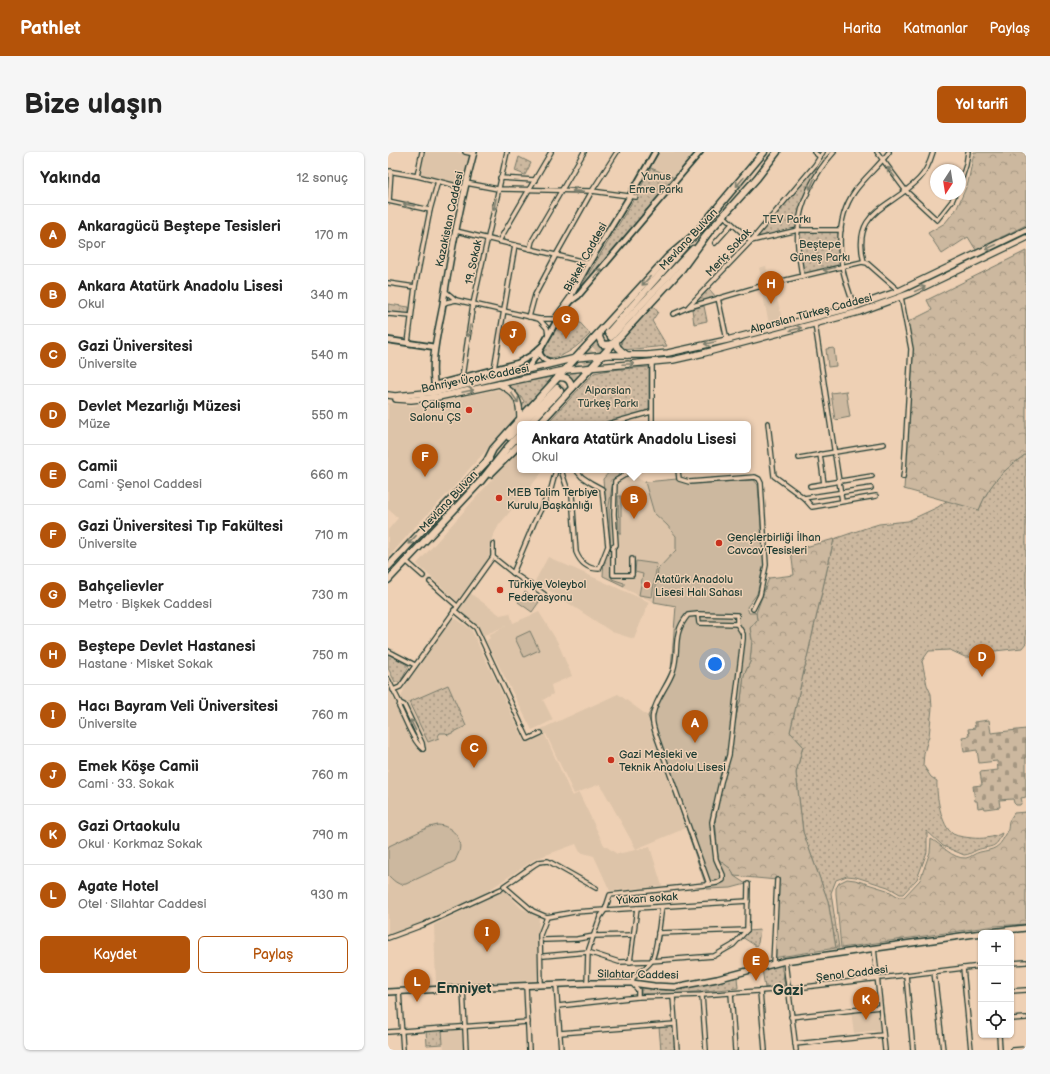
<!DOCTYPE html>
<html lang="tr">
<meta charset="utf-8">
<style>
body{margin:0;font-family:"Balsamiq Sans",sans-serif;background:#f6f6f6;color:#222}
.controls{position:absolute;right:12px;bottom:12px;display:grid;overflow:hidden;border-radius:6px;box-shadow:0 1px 3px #0004}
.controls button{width:36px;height:36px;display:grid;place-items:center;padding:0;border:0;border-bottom:1px solid #e0e0e0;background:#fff;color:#222;font:20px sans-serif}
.compass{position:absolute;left:542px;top:12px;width:36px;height:36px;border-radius:50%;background:#fff;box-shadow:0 1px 3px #0004;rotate:192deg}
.you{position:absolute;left:327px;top:512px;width:14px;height:14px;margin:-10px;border:3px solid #fff;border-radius:50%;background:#1a73e8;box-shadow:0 0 0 6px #1a73e833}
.badge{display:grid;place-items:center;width:26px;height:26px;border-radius:50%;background:#b45309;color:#fff;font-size:13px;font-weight:700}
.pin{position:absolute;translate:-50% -33px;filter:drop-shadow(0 1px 2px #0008)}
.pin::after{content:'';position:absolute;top:21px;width:14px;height:12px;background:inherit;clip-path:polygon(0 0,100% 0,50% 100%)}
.popup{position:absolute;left:129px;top:269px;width:234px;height:52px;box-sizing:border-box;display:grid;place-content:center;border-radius:6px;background:#fff;filter:drop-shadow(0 1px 3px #0005);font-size:13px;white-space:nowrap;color:#767676}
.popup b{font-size:15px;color:#222}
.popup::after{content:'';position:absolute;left:50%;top:100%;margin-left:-8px;border:8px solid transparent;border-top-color:#fff}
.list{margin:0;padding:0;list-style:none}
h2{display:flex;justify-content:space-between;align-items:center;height:52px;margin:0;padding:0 16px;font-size:17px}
h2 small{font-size:13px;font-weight:400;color:#767676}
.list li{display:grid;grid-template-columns:26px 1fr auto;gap:12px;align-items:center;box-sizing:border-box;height:60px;padding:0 16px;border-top:1px solid #e0e0e0}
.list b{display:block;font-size:15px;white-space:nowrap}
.list p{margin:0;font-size:13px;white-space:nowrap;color:#767676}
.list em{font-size:13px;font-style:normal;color:#767676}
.actions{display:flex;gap:8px;padding:12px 16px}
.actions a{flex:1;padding:9px 0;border:1px solid #b45309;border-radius:6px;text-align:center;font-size:14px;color:#b45309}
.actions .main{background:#b45309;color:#fff}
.icon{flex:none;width:22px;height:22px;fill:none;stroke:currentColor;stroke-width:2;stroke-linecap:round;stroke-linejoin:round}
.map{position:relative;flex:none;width:638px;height:898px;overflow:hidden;border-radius:6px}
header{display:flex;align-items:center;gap:24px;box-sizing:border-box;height:56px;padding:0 20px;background:#b45309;color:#fff}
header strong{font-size:19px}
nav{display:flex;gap:22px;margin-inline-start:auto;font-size:14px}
.intro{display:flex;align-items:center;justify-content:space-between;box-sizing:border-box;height:96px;padding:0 24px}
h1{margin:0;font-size:28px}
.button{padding:10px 18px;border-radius:6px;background:#b45309;color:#fff;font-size:14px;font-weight:700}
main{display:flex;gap:24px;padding:0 24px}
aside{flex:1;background:#fff;border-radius:6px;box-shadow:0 1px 3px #0004}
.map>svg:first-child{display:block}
.built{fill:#ddc4a9}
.green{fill:url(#green-dots);stroke:#767a6a}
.forest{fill:url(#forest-crowns);stroke:#767a6a}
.cemetery{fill:url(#cemetery-stones);stroke:#767a6a}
.pitch{fill:#ccb89f;stroke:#767a6a}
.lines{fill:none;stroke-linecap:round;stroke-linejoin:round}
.minor-tunnel{stroke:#c5b39a;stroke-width:3.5;stroke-dasharray:3.5 2;stroke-linecap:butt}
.trunk-tunnel{stroke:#c5b39a;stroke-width:6;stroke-dasharray:6 3;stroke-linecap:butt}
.minor-casing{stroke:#1f3d34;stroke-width:6}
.tertiary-casing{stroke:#1f3d34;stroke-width:8}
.secondary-casing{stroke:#1f3d34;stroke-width:8}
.primary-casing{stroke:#1f3d34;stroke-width:8}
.trunk-casing{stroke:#1f3d34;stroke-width:9}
.minor{stroke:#eed0b4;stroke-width:3.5}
.tertiary{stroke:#eed0b4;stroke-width:4.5}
.secondary{stroke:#eed0b4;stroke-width:5}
.primary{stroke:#eed0b4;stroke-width:5.5}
.trunk{stroke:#eed0b4;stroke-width:6}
.oneway{stroke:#7c7f6e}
.poi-dot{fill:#c8321e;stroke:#eed0b4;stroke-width:1.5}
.labels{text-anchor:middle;stroke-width:3;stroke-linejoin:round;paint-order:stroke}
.park-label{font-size:11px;fill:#30493f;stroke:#eed0b4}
.street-label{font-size:11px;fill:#1f3d34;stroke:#eed0b4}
.poi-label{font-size:11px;fill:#1f3d34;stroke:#eed0b4;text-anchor:start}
.district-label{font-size:15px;font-weight:bold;fill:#1f3d34;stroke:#eed0b4}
</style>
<header>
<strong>Pathlet</strong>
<nav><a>Harita</a><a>Katmanlar</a><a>Paylaş</a></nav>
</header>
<div class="intro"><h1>Bize ulaşın</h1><a class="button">Yol tarifi</a></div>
<main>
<aside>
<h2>Yakında<small>12 sonuç</small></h2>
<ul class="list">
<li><span class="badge">A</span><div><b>Ankaragücü Beştepe Tesisleri</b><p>Spor</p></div><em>170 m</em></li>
<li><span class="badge">B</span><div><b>Ankara Atatürk Anadolu Lisesi</b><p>Okul</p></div><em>340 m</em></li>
<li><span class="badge">C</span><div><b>Gazi Üniversitesi</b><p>Üniversite</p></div><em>540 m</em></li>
<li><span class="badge">D</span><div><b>Devlet Mezarlığı Müzesi</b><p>Müze</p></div><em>550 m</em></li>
<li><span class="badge">E</span><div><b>Camii</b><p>Cami · Şenol Caddesi</p></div><em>660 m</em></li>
<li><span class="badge">F</span><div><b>Gazi Üniversitesi Tıp Fakültesi</b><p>Üniversite</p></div><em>710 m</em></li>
<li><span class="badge">G</span><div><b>Bahçelievler</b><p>Metro · Bişkek Caddesi</p></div><em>730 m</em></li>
<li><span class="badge">H</span><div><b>Beştepe Devlet Hastanesi</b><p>Hastane · Misket Sokak</p></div><em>750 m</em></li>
<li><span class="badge">I</span><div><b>Hacı Bayram Veli Üniversitesi</b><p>Üniversite</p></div><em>760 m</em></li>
<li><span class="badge">J</span><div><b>Emek Köşe Camii</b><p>Cami · 33. Sokak</p></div><em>760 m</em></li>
<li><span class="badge">K</span><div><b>Gazi Ortaokulu</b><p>Okul · Korkmaz Sokak</p></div><em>790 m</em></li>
<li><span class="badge">L</span><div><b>Agate Hotel</b><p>Otel · Silahtar Caddesi</p></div><em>930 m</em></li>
</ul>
<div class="actions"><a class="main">Kaydet</a><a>Paylaş</a></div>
</aside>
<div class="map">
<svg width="638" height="898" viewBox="0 0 638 898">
<defs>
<pattern id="green-dots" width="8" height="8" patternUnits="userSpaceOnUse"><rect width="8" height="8" fill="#ccb89f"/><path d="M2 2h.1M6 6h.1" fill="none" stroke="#a59782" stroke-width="1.8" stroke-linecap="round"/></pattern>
<pattern id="forest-crowns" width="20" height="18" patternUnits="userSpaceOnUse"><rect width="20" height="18" fill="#ccb89f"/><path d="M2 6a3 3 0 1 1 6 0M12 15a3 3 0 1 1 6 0" fill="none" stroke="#a59782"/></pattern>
<pattern id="cemetery-stones" width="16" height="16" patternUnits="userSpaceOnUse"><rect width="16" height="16" fill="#ccb89f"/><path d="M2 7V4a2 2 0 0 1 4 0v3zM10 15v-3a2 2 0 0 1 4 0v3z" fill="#a59782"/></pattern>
</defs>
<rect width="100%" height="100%" fill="#eed0b4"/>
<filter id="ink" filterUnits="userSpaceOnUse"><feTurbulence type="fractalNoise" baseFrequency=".025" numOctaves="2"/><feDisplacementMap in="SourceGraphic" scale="8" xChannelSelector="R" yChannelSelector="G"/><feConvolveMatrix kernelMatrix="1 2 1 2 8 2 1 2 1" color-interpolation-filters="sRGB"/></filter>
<g filter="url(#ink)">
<g class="built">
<polygon points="37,0 69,0 83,4 75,32 32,22"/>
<polygon points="272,0 308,0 287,26 263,16"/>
<polygon points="378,114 382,133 386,133 394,167 381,171 373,136 375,132 371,116"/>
<polygon points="107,238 116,238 123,244 129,254 130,264 82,316 67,334 26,376 0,406 0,378 10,366 0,357 0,251 24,254 50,250"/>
<polygon points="132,296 132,318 156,318 111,373 104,386 103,405 69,449 29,412"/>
<polygon points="223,318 245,318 251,327 257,330 266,361 279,373 288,384 288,398 270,417 266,450 239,438 235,434 215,424 221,394 215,327"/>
<polygon points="160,405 261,450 246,487 224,480 147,429"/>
<polygon points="82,441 112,463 122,461 125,471 151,460 169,489 184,524 163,533 165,542 155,548 165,568 144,578 98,489 102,486 100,483 120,473 94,484 69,459"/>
<polygon points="67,466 83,477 137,590 157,583 184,644 191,641 216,693 229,702 262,695 274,734 222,739 206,704 192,700 188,692 147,707 88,747 83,747 83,749 22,777 0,783 0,535 6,548 13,546 18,531 33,510 63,469"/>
<polygon points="230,542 260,564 298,676 248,697 212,632 186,642 158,582 153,583 151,578"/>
<polygon points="116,738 133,756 151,765 149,828 48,833 46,773"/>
<polygon points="490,856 492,878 466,881 463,859"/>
<polygon points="74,876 75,898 56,898 54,877"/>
</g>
<g class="green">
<polygon points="131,5 143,11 137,23 127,19"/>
<polygon points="432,5 410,77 453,78 454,114 414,124 409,78 363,89"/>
<polygon points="263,16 287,26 189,141 249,42"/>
<polygon points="321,137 329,146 301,154"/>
<polygon points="265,154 270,160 264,169 279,194 235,198 233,194 234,188"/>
<polygon points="316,154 319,169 306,172 304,157"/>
<path d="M180 157 202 182C191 193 172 211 155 204 154 189 171 169 180 157Z"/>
<polygon points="261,215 261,258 216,272 162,272 162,268 206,221 221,218"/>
<polygon points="169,224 137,260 134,255 136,249 126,237 119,233"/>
<path d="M638 302V491L634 496 598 500 594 505H577L562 498 541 499 534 509 539 533 543 542 544 556 541 584 536 601 535 613 543 625 549 629C548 643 553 674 565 682 571 685 577 685 584 686 593 687 606 686 614 681 608 698 603 693 589 698 584 700 581 703 576 703L555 694 539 679V700L529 727 515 742H512L500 735 468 725 459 724 448 728 443 741 451 796H448L440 749 415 680 408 621 415 594 402 580 446 387 478 376 491 372 520 369 550 355 561 347 591 358C602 330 615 319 638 302Z"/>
<polygon points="230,344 233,344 233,381 231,381"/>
<polygon points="0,502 21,514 12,531 7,530 0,516"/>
<polygon points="60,533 78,574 60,583 58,581 52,581 50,584 51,586 40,590 21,550"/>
<polygon points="372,778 370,791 368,794 354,785 360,779"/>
<polygon points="393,812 397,833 377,836 374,817"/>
<path d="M349 825 350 836 285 842H253V836C289 838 314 835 349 825Z"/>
<polygon points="285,874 288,898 273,898 271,875"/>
<polygon points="54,877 55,892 39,893 38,878"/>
</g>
<g class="forest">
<polygon points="586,0 638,0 638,73 588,98 580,85 554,102 540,81 557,71 569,56 580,31"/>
<path d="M638 99V302C615 319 602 330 591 358L516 337 525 204 520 170 544 158 539 148Z"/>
<polygon points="0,152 21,155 21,162 0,160"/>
<polygon points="223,318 233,318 224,335 221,354 224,427 236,431 236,434 215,424 216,407 221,394 215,327"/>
<polygon points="446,387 402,580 415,594 408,621 415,680 440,749 448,796 385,806 389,728 346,724 343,717 330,708 327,668 334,631 343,603 345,580 350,555 353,547 356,523 362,510 364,488 362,476 369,468 368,461 381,426 406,423 403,399"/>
<path d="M638 660V772L606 774 453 796 448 742V736L451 731 459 727 467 728 499 738 511 745H516L532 728 542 700 543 687C553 692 564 707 578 706 583 705 587 701 592 700 606 697 610 697 617 684 621 678 620 675 621 669 622 667 625 663 626 661Z"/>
</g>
<polygon class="cemetery" points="601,568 603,581 638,577 638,645 633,646 634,650 632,653 628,653 626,651 625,647 611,648 612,655 597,657 596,655 590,656 589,649 587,649 585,634 594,633 592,620 610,618 609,609 591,611 589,598 576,600 574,585 581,584 580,577 587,576 586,570"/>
<g class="pitch">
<polygon points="446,196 448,214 440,215 438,197"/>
<polygon points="458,239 462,265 447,268 443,241"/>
<polygon points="289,327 303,332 366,328 370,333 376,412 369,442 359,455 361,461 368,461 369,468 362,476 364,488 362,510 356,523 353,547 350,555 345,580 343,603 334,631 327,668 330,707 343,717 346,724 358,732 343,736 319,737 260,564 283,518 288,454 266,450 270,417 288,398 288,384 279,373 266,361 257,330"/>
<polygon points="248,409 269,412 264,445 251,443 255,422 247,420"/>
<polygon points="137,440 151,450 144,460 130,450"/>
<polygon points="142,479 151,498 136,505 127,486"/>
<path d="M50 673C64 674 75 686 71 700 70 703 68 706 67 709L18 732C10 734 5 728 0 723V696L1 694 41 675Z"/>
</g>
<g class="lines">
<polyline class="minor-tunnel" points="35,424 42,430"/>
<g class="trunk-tunnel">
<polyline points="169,236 220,181"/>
<polyline points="172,239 223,185"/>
</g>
<defs>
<g id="minor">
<polyline points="77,0 86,2"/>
<polyline points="426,0 432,5"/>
<polyline points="489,0 518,39 549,68 564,49 567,42"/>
<polyline points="0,19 29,24 77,36"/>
<polyline points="29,24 34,0"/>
<polyline points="112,26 147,28"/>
<polyline points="78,31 110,37 204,39 248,45"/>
<polyline points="572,32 578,13 580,0"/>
<polyline points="0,49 42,58"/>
<polyline points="1,49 3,19"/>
<polyline points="336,64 363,89 410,78 453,78"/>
<polyline points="68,79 201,111"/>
<polyline points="111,89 163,0"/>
<polyline points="327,91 344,72"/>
<polyline points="142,97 144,89 196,0"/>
<path d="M476 110C463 58 502 57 531 27 538 20 542 10 545 0"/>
<path d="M414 124C412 109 408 93 410 78 412 49 427 21 446 0"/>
<polyline points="0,131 27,135"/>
<polyline points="57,139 68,148"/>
<polyline points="513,145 523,197 516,319 515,325"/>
<polyline points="330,146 339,188"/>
<polyline points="55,152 59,150 68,148 151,167 166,167 184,142"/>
<polyline points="301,154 363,89 427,13 435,0"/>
<path d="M466 155C462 141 456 127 454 113 450 88 452 60 467 39 477 25 491 14 501 0"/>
<polyline points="0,162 23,164"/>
<polyline points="285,162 301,155 373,134 474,110 479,111 511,139"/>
<polyline points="141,165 147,143 168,103 204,39 229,0"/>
<polyline points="151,167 159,176 160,183"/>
<polyline points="427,172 454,349"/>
<polyline points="20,191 27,135 42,58 50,29"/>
<polyline points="264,210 264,272"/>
<polyline points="106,217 127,93"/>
<polyline points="74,225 85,152 119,0"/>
<polyline points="156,266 158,272"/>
<polyline points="380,271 386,324 416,346 424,355 488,344"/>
<polyline points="220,272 263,260"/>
<polyline points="432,302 436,332"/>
<polyline points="411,306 496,292"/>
<path d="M173 318 179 336 184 343 188 400C192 410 199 417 211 417L220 394 214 337 203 331 194 325 188 318"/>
<polyline points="238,318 237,323 227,329 226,362 228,393 225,395 225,423 244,423 244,407"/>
<polyline points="290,318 291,327 301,330 367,325 371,327 373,331 378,413 372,443 365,457"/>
<polyline points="422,334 484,324"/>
<polyline points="416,346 483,336"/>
<polyline points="105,405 125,421 156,442"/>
<polyline points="18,409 35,424"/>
<polyline points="125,421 146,371 163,337 168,318"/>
<polyline points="42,430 69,454"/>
<polyline points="66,458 88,476 140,587 153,581"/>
<path d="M310 462 300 463C283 483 292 498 285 519 280 534 268 546 265 562 263 569 266 576 268 583L321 732"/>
<polygon points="310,462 349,463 349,472 311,471"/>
<polyline points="0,499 27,513"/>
<path d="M0 527 12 551 11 555C17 566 25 590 35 597"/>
<polyline points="5,538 12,535 105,405 105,392"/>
<polyline points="12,551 16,553 34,591 35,597"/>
<polyline points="159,765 186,760 360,749"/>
<polyline points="159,765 145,759 116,734 146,713 151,710 160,709 208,736"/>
<polyline points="270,781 359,778"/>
<polyline points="0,786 35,773 113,737"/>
<polyline points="156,788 189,787 206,784 245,783"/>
<polyline points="486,796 497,898"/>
<polyline points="156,804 200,800 231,810 263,809 326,804 345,793 359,778 360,732"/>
<polyline points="397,809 408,898"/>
<polyline points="242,810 249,756"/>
<polyline points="623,811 638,810"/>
<polyline points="385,812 389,728"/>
<polyline points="575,816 583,898"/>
<polyline points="546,820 555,898"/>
<polyline points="518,823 525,898"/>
<polyline points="199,831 200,800 202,794 212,765 217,758 222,743 317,733 329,731 335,728 335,723 328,707 327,699 324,670 333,630 341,603 355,487 355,482 349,472"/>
<polyline points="168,832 173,898"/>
<polyline points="153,833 152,783 159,765"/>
<polyline points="138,834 141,898"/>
<polyline points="75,836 78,898"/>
<polyline points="11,839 15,898"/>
<polyline points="623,839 638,838"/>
<polyline points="372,840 377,898"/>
<polyline points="343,841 347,898"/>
<polyline points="314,843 318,898"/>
<polyline points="285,844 289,898"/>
<path d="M250 845V838L244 831 245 826C250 821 258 816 262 811 269 803 272 766 274 755"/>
<polyline points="170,854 250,845 314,843 400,837 593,814"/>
<polyline points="403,865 492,855"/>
<polyline points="623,867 638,866"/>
<polyline points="0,880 140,870"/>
<polyline points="172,881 287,872"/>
<polyline points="611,883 612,898"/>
<polyline points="407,892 495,883"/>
<polyline points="625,898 638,897"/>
</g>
<g id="tertiary">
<polyline points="183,149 190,144 312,0"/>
<polyline points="0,188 47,195"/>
<path d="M151 200C154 208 158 209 166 211"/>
<polyline points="139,217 151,200 168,170 183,149 184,142 201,111 242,44 267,0"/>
<polyline points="46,233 130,211 144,203 154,194"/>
</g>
<g id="secondary">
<path d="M48 240C41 214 49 184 54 158 62 105 72 52 86 0"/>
<polyline points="0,840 75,836 199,831 244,831 266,834 287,835 329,827 397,809 601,780 638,776"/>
</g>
<g id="primary">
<path d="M229 187C226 195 233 198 239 203"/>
<path d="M111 232C128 241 132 248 132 266"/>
<polyline points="0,243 7,244 48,240 188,206 221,203 259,203 280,201 339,188 466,155 511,139 638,78"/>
<polyline points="8,247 23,248 50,245 177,218 285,208 316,201 471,160 523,141 638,86"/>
</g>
<g id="trunk">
<polyline points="318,83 369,26 389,0"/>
<polyline points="304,86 376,0"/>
<polyline points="212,180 211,185 214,192 220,193 225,191"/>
<polyline points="220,181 297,94"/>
<polyline points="223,185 305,97"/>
<path d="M170 225C179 225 182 227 184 236"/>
<polyline points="133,272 169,236"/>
<polyline points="141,272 172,239"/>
<polyline points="151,272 293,118 320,81"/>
<polyline points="121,285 132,273"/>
<polyline points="99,309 105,297 121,279 280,105 306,83"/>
<polyline points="102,322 132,292"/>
<polyline points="0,415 101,307"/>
<polyline points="0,428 93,329 120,295 132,282"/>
</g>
</defs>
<use href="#minor" class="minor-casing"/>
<use href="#tertiary" class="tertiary-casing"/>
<use href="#secondary" class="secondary-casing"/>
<use href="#primary" class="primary-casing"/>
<use href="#trunk" class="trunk-casing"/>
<use href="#minor" class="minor"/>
<use href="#tertiary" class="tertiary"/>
<use href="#secondary" class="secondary"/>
<use href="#primary" class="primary"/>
<use href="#trunk" class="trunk"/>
</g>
<defs><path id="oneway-shaft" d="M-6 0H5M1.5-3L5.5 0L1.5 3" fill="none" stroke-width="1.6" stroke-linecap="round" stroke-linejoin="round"/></defs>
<g class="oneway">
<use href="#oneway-shaft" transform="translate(503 20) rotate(-127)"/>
<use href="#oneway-shaft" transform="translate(352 30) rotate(130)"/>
<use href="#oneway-shaft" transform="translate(424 32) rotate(114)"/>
<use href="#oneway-shaft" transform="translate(190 39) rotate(-178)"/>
<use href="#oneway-shaft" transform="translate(107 52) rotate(101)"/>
<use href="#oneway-shaft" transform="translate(21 53) rotate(-169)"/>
<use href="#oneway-shaft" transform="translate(603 95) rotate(155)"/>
<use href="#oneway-shaft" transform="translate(441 117) rotate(166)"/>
<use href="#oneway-shaft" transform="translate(210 121) rotate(-50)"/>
<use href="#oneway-shaft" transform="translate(258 129) rotate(133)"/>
<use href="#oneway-shaft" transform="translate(532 137) rotate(-25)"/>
<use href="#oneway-shaft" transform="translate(408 177) rotate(-14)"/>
<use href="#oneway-shaft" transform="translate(81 179) rotate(99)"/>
<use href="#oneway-shaft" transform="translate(322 191) rotate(168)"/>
<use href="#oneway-shaft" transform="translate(240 212) rotate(-3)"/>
<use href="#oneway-shaft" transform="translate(80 239) rotate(-12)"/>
<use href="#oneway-shaft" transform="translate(127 246) rotate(55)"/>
<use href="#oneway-shaft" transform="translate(24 388) rotate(133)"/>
<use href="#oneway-shaft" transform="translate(25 573) rotate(-116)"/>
</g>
</g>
<g class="poi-dot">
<circle cx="81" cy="258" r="4"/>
<circle cx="111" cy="346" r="4"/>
<circle cx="331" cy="391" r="4"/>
<circle cx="259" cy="433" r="4"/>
<circle cx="112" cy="438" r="4"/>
<circle cx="223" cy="608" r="4"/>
</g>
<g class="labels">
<g class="park-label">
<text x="268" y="28">Yunus<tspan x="268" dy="13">Emre Parkı</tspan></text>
<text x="399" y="71">TEV Parkı</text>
<text x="432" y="96">Beştepe<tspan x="432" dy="13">Güneş Parkı</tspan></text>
<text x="220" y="242">Alparslan<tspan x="220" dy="13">Türkeş Parkı</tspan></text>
</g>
<g class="street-label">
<text transform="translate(61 67) rotate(-78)" y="4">Kazakistan Caddesi</text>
<text transform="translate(300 87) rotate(-47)" y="4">Mevlana Bulvarı</text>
<text transform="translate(340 100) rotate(-47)" y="4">Meriç Sokak</text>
<text transform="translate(197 105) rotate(-61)" y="4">Bişkek Caddesi</text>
<text transform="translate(85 110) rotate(-78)" y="4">19. Sokak</text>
<text transform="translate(423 161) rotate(-15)" y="4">Alparslan Türkeş Caddesi</text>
<text transform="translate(87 226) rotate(-11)" y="4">Bahriye Üçok Caddesi</text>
<text transform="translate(60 349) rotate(-47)" y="4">Mevlana Bulvarı</text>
<text transform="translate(259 746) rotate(-4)" y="4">Yukarı sokak</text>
<text transform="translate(464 821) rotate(-7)" y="4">Şenol Caddesi</text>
<text transform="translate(250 822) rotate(1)" y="4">Silahtar Caddesi</text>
</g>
<g class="poi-label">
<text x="73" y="256" text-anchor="end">Çalışma<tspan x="73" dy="13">Salonu ÇS</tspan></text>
<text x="119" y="344">MEB Talim Terbiye<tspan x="119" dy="13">Kurulu Başkanlığı</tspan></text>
<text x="339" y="389">Gençlerbirliği İlhan<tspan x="339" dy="13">Cavcav Tesisleri</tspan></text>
<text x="267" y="431">Atatürk Anadolu<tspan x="267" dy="13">Lisesi Halı Sahası</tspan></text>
<text x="120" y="436">Türkiye Voleybol<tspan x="120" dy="13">Federasyonu</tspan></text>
<text x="231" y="606">Gazi Mesleki ve<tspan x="231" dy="13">Teknik Anadolu Lisesi</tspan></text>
</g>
<g class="district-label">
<text x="76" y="841">Emniyet</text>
<text x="400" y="843">Gazi</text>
</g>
</g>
</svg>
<div class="controls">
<button>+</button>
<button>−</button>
<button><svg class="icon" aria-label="locate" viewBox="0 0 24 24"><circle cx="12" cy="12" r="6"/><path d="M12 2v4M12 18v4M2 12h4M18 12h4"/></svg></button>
</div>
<svg class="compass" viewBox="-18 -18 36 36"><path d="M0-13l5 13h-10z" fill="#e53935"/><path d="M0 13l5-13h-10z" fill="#767676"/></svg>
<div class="you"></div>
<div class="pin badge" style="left:307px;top:591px">A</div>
<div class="pin badge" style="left:246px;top:367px">B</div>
<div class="popup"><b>Ankara Atatürk Anadolu Lisesi</b>Okul</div>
<div class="pin badge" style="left:86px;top:616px">C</div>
<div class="pin badge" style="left:594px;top:525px">D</div>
<div class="pin badge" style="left:368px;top:829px">E</div>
<div class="pin badge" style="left:37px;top:325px">F</div>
<div class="pin badge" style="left:178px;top:187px">G</div>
<div class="pin badge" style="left:383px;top:152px">H</div>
<div class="pin badge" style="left:99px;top:800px">I</div>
<div class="pin badge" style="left:125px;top:202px">J</div>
<div class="pin badge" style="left:478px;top:868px">K</div>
<div class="pin badge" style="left:29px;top:850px">L</div>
</div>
</main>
